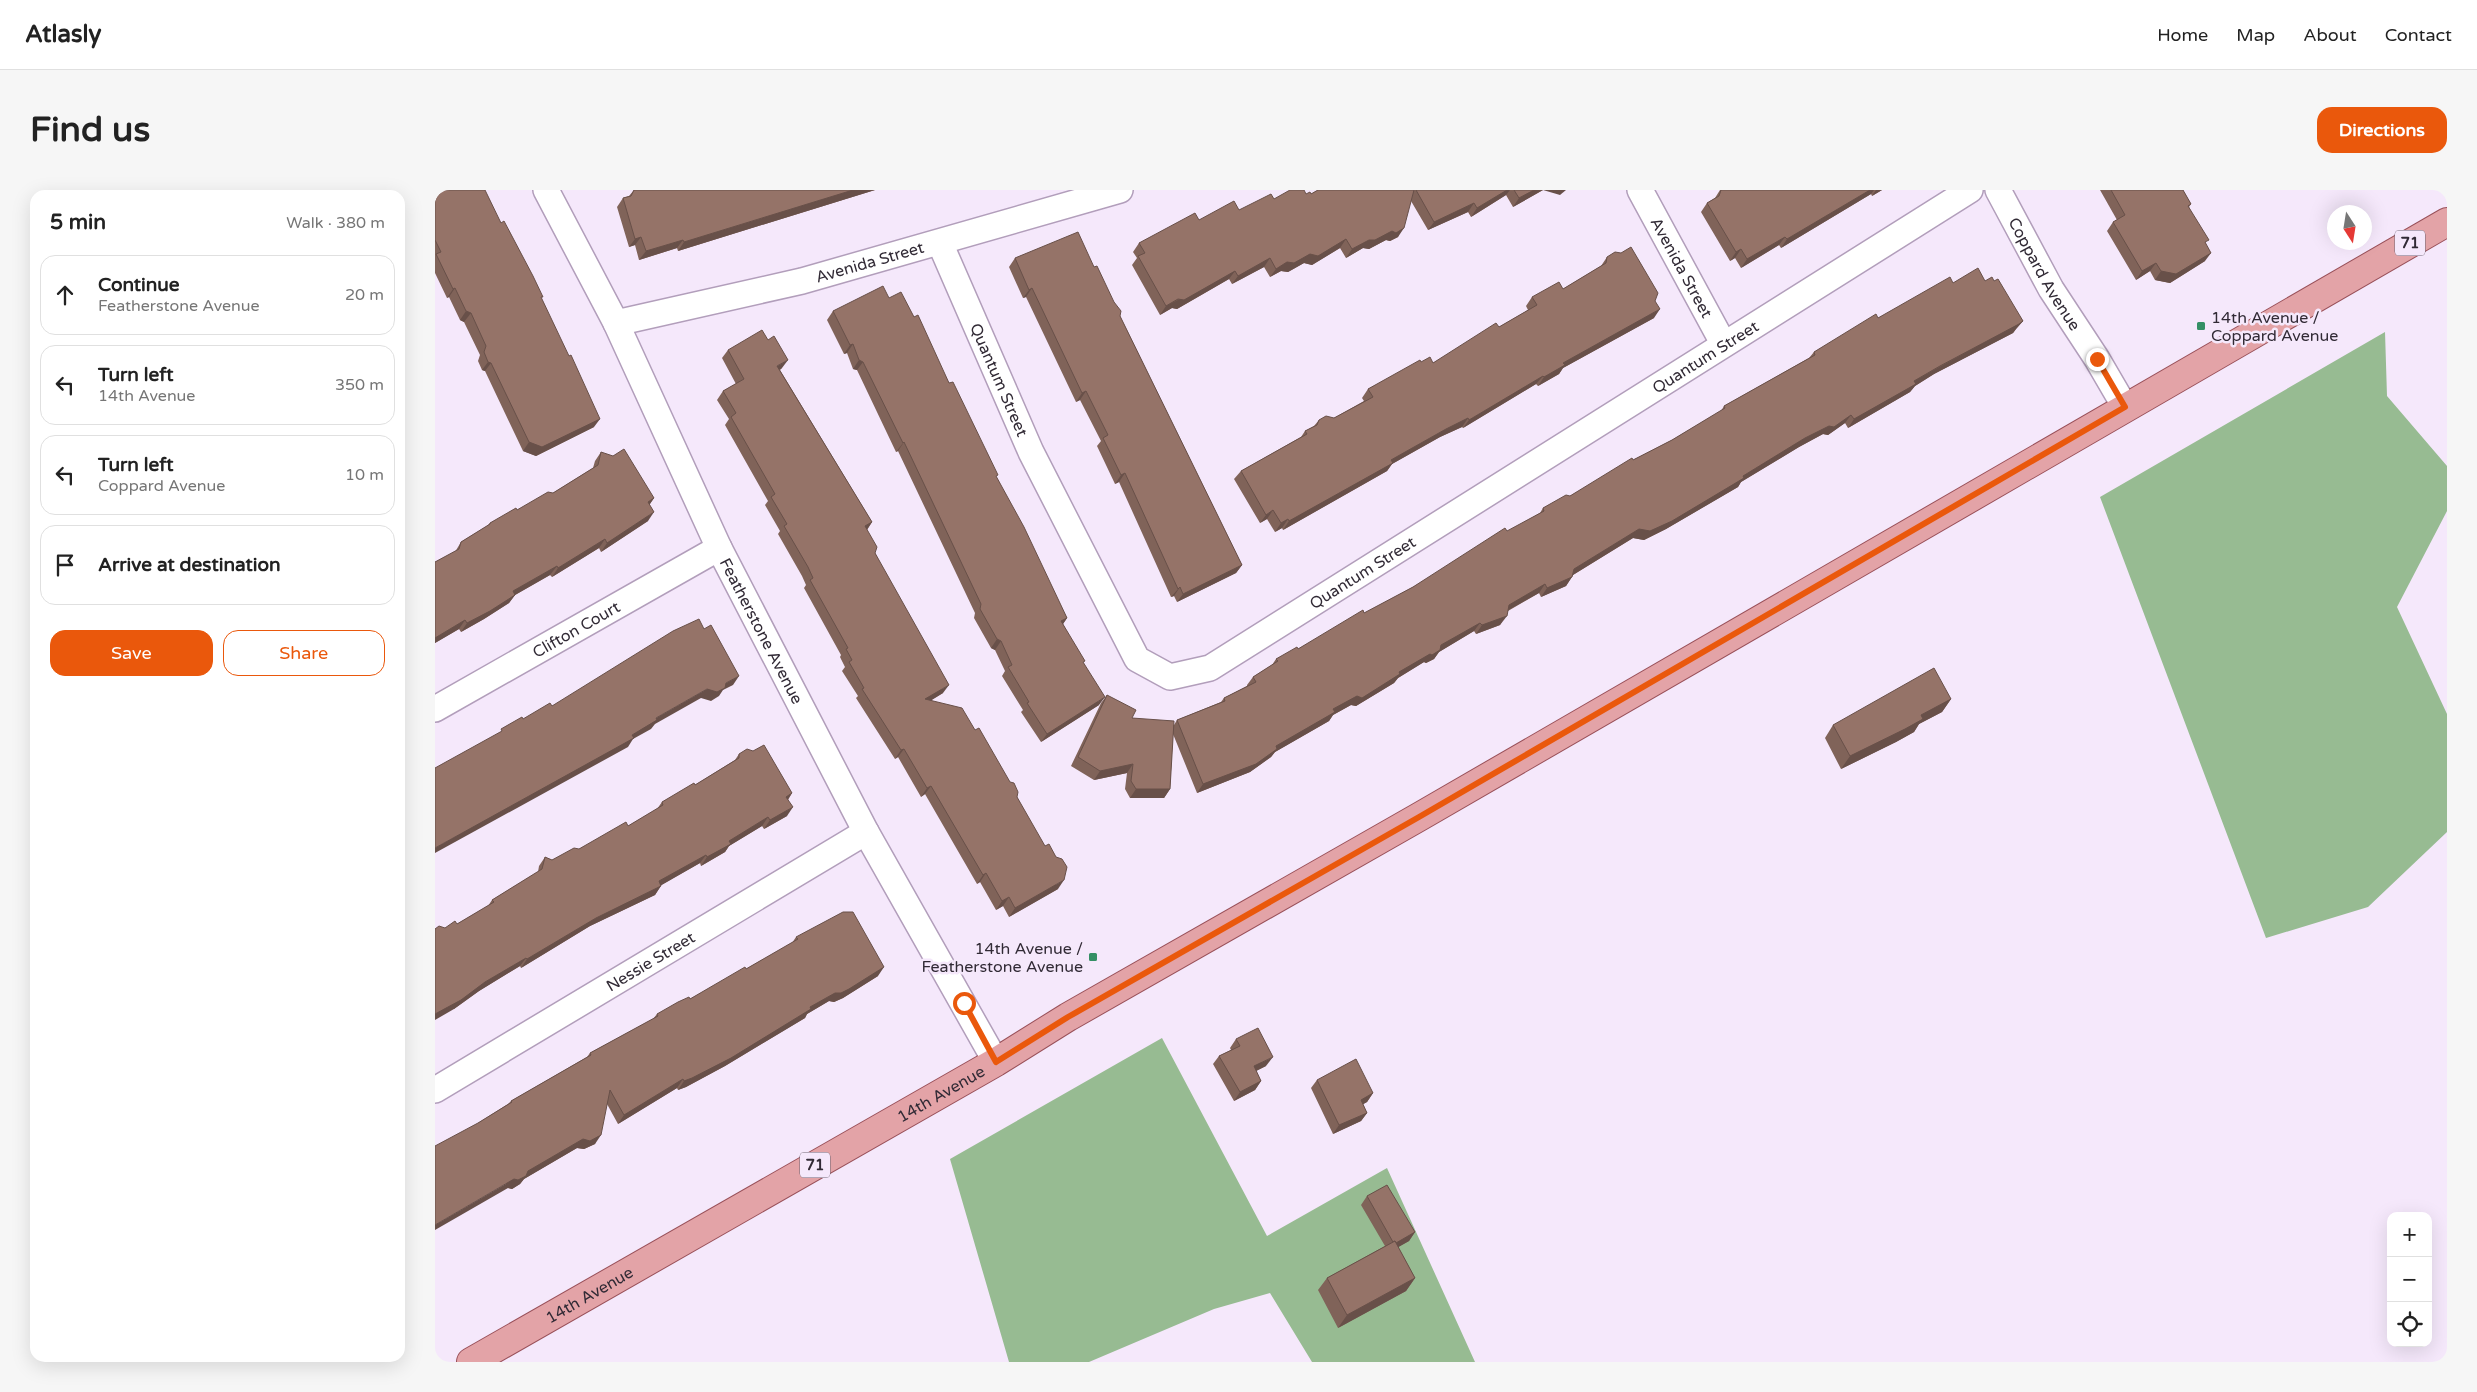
<!DOCTYPE html>
<meta charset="utf-8">
<style>
body{margin:0;font-family:"Varela Round",sans-serif;background:#f6f6f6;color:#222}
.controls{position:absolute;right:15px;bottom:15px;display:grid;overflow:hidden;border-radius:10px;box-shadow:0 5px 20px #0002}
.controls button{width:45px;height:45px;display:grid;place-items:center;padding:0;border:0;border-bottom:1px solid #e0e0e0;background:#fff;color:#222;font:25px sans-serif}
.compass{position:absolute;left:1892px;top:15px;width:45px;height:45px;border-radius:50%;background:#fff;box-shadow:0 5px 20px #0002;rotate:168deg}
.stop{position:absolute;width:15px;height:15px;margin:-11px;border:4px solid #ea580c;border-radius:50%;background:#fff}
.stop.end{background:#ea580c;border-color:#fff;box-shadow:0 1px 5px #0008}
.list{margin:0;padding:0;list-style:none}
h2{display:flex;justify-content:space-between;align-items:center;height:65px;margin:0;padding:0 20px;font-size:21px}
h2 small{font-size:16px;font-weight:400;color:#767676}
.list li{display:grid;grid-template-columns:32px 1fr auto;gap:15px;align-items:center;box-sizing:border-box;height:80px;margin:0 10px 10px;padding:0 10px;border:1px solid #e0e0e0;border-radius:15px}
.list b{display:block;font-size:19px;white-space:nowrap}
.list p{margin:0;font-size:16px;white-space:nowrap;color:#767676}
.list em{font-size:16px;font-style:normal;color:#767676}
.actions{display:flex;gap:10px;padding:15px 20px}
.actions a{flex:1;padding:11px 0;border:1px solid #ea580c;border-radius:15px;text-align:center;font-size:18px;color:#ea580c}
.actions .main{background:#ea580c;color:#fff}
.icon{flex:none;width:28px;height:28px;fill:none;stroke:currentColor;stroke-width:2;stroke-linecap:round;stroke-linejoin:round}
.map{position:relative;flex:none;width:2012px;height:1172px;overflow:hidden;border-radius:15px}
header{display:flex;align-items:center;gap:30px;box-sizing:border-box;height:70px;padding:0 25px;background:#fff;border-bottom:1px solid #e0e0e0}
header strong{font-size:24px}
nav{display:flex;gap:28px;margin-inline-start:auto;font-size:18px}
.intro{display:flex;align-items:center;justify-content:space-between;box-sizing:border-box;height:120px;padding:0 30px}
h1{margin:0;font-size:35px}
.button{padding:12px 22px;border-radius:15px;background:#ea580c;color:#fff;font-size:18px;font-weight:700}
main{display:flex;gap:30px;padding:0 30px}
aside{flex:1;background:#fff;border-radius:15px;box-shadow:0 5px 20px #0002}
.map>svg:first-child{display:block}
.forest{fill:#97bb92}
.lines{fill:none;stroke-linecap:round;stroke-linejoin:round}
.minor-casing{stroke:#b29ebb;stroke-width:28}
.major-casing{stroke:#995059;stroke-width:30}
.minor{stroke:#fff;stroke-width:25}
.major{stroke:#e3a3a7;stroke-width:28}
.wall{fill:#806359}
.shaded-wall{fill:#685049}
.building{fill:#957368;stroke:#685049}
.route{stroke:#ea580c;stroke-width:6}
.poi-dot{fill:#348f65;stroke:#f5e8fb;stroke-width:2}
.labels{text-anchor:middle;stroke-width:5;stroke-linejoin:round;paint-order:stroke}
.shield{fill:#f5e8fb;stroke:#6c6370;stroke-width:1}
.shield-label{font-size:15px;font-weight:bold;fill:#312a35}
.street-label{font-size:16px;fill:#312a35;stroke:#f5e8fb}
.poi-label{font-size:16px;fill:#312a35;stroke:#f5e8fb;text-anchor:start}
</style>
<header>
<strong>Atlasly</strong>
<nav><a>Home</a><a>Map</a><a>About</a><a>Contact</a></nav>
</header>
<div class="intro"><h1>Find us</h1><a class="button">Directions</a></div>
<main>
<aside>
<h2>5 min<small>Walk · 380 m</small></h2>
<ul class="list">
<li><svg class="icon" aria-label="ahead" viewBox="0 0 24 24"><path d="M12 20V5M6 11l6-6 6 6"/></svg><div><b>Continue</b><p>Featherstone Avenue</p></div><em>20 m</em></li>
<li><svg class="icon" aria-label="left" viewBox="0 0 24 24"><path d="M17 20v-9H6M10 6l-5 5 5 5"/></svg><div><b>Turn left</b><p>14th Avenue</p></div><em>350 m</em></li>
<li><svg class="icon" aria-label="left" viewBox="0 0 24 24"><path d="M17 20v-9H6M10 6l-5 5 5 5"/></svg><div><b>Turn left</b><p>Coppard Avenue</p></div><em>10 m</em></li>
<li><svg class="icon" aria-label="arrive" viewBox="0 0 24 24"><path d="M6 21V4h12l-3 4 3 4H6"/></svg><div><b>Arrive at destination</b></div></li>
</ul>
<div class="actions"><a class="main">Save</a><a>Share</a></div>
</aside>
<div class="map">
<svg width="2012" height="1172" viewBox="0 0 2012 1172">
<rect width="100%" height="100%" fill="#f5e8fb"/>
<g class="forest">
<polygon points="1950,142 1952,206 2012,276 2012,321 1962,417 2012,524 2012,642 1933,717 1831,748 1665,307"/>
<polygon points="727,848 832,1046 952,978 1040,1172 877,1172 835,1103 779,1119 654,1172 574,1172 515,969"/>
</g>
<g class="lines">
<defs>
<g id="minor">
<path id="s1" d="M111 0 181 133 284 358 431 642 561 872"/>
<path id="s2" d="M1205 0 1288 153"/>
<path id="s3" d="M1563 0 1616 99 1662 169 1690 217"/>
<path id="s4" d="M505 53 596 262 702 469 735 487 775 478 1535 0"/>
<path id="s5" d="M181 133 367 91 685 0"/>
<path id="s6" d="M0 519 284 358"/>
<path id="s7" d="M0 900 431 642"/>
</g>
<g id="major">
<path id="s8" d="M36 1172 561 872 633 827 984 627 2012 32"/>
</g>
</defs>
<use href="#minor" class="minor-casing"/>
<use href="#major" class="major-casing"/>
<use href="#minor" class="minor"/>
<use href="#major" class="major"/>
</g>
<g class="wall">
<polygon points="0,0 66,33 106,109 159,237 101,266 88,261 50,181 47,180 43,171 45,165 29,132 25,130 14,107 12,108 0,83"/>
<polygon points="199,0 440,0 243,61 242,58 204,70 200,55 194,57 182,17 188,8 194,6"/>
<polygon points="883,0 1108,0 1078,17 1071,5 1036,27 1033,22 993,40 976,11 963,47 955,51 951,50 934,59 928,58 911,68 905,58 877,75 869,73 853,82 846,81 835,87 829,77 797,94 794,89 742,119 737,118 725,125 697,75 702,68 698,62 704,53 764,30 804,20 839,9 871,4 876,4"/>
<polygon points="1285,0 1447,0 1437,6 1436,4 1346,58 1344,55 1306,78 1300,68 1295,71 1266,22 1272,13 1280,8"/>
<polygon points="1665,0 1748,0 1756,14 1754,17 1771,54 1770,71 1735,93 1720,90 1715,81 1701,90 1672,41 1678,32 1682,30"/>
<polygon points="1172,67 1220,111 1219,128 1128,178 1124,184 1103,196 1101,194 1028,238 1027,237 1005,247 957,274 952,281 848,340 847,338 840,342 832,329 825,333 799,289 806,281 866,247 870,241 879,236 884,230 899,228 929,211 927,208 933,199 986,172 998,173 1064,137 1093,120 1091,116 1097,107 1128,99 1166,76"/>
<polygon points="580,68 659,77 685,126 807,375 801,383 742,412 739,406 736,407 684,292 680,294 662,256 666,251 645,210 641,212 591,107 588,108 574,77"/>
<polygon points="1550,91 1559,91 1588,131 1581,139 1578,143 1499,184 1480,196 1475,202 1413,238 1410,233 1393,245 1388,244 1364,257 1306,292 1303,297 1231,339 1209,350 1198,348 1138,385 1131,396 1106,407 1104,403 1073,421 1065,435 1041,444 1039,441 1004,462 999,469 991,473 989,472 963,488 959,493 921,516 916,515 898,525 894,531 840,562 836,567 815,582 762,603 738,544 735,599 729,608 695,608 690,599 692,583 659,590 636,576 666,513 672,505 697,528 739,535 742,530 786,512 789,508 812,496 812,495 818,487 837,475 841,469 863,459 978,397 1105,323 1108,318 1135,306 1198,270 1237,250 1286,221 1289,216 1374,168 1379,162 1443,128 1518,93"/>
<polygon points="454,108 479,127 514,193 632,428 628,434 648,473 664,515 606,552 586,522 588,520 567,486 570,481 560,460 556,458 539,428 540,423 463,261 461,262 422,180 418,179 412,163 409,164 392,130 398,121"/>
<polygon points="293,160 347,178 345,180 437,332 432,340 440,363 508,503 496,510 540,540 582,607 623,699 574,727 568,716 561,720 545,692 542,694 490,604 486,607 463,567 460,569 421,508 423,506 407,481 410,477 405,467 406,465 369,398 371,395 367,386 343,344 345,341 330,315 333,311 290,235 294,229 282,210 288,201 301,194 287,168"/>
<polygon points="166,262 219,308 214,315 213,331 166,362 164,358 117,387 115,385 80,405 74,413 49,429 26,442 24,439 0,453 0,372 20,362 26,352 52,336 55,333 118,303 158,278 160,271"/>
<polygon points="1516,509 1507,522 1484,534 1479,542 1461,552 1406,579 1390,548 1398,535"/>
<polygon points="304,564 357,603 353,610 352,626 329,639 327,636 294,656 290,662 266,676 265,673 226,695 220,705 155,736 86,778 85,776 44,801 19,819 10,738 22,734 53,716 57,710 103,682 104,676 110,667 117,670 144,659 193,636 222,619 227,612 260,595 300,570"/>
<polygon points="361,747 443,786 408,808 399,812 394,811 372,824 370,828 290,876 251,897 243,900 242,898 183,934 172,914 160,954 149,959 142,958 89,989 85,994 77,999 73,998 43,933 73,914 76,911 152,867 155,863 218,829 222,824 255,809 311,779 357,753"/>
<polygon points="801,849 831,876 821,881 826,891 820,900 799,911 778,874 784,866 796,860 795,858"/>
<polygon points="882,890 938,903 932,912 928,914 932,923 926,931 898,944 876,898"/>
<polygon points="932,1006 980,1042 974,1051 963,1057 980,1088 971,1101 903,1138 883,1100 892,1088 950,1056 926,1015"/>
</g>
<g class="shaded-wall">
<polygon points="418,0 440,0 243,61 249,52"/>
<polygon points="1072,0 1075,0 1071,5 1036,27 1042,18"/>
<polygon points="1099,0 1108,0 1078,17 1084,8"/>
<polygon points="1108,0 1131,0 1125,5"/>
<polygon points="1435,0 1439,0 1436,4 1346,58 1352,49"/>
<polygon points="1441,0 1447,0 1437,6"/>
<polygon points="1039,13 1033,22 993,40 999,32"/>
<polygon points="969,38 963,47 955,51 951,50 934,59 928,58 911,68 917,59 934,50 957,41"/>
<polygon points="206,47 200,55 194,57 200,49"/>
<polygon points="1350,47 1344,55 1306,78 1312,69"/>
<polygon points="911,49 905,58 877,75 869,73 853,82 846,81 835,87 841,79 852,72"/>
<polygon points="248,50 242,58 204,70 211,61"/>
<polygon points="1306,59 1300,68 1295,71 1301,62"/>
<polygon points="1776,63 1770,71 1735,93 1720,90 1726,81"/>
<polygon points="835,68 829,77 797,94 803,86"/>
<polygon points="1721,73 1715,81 1701,90 1707,81"/>
<polygon points="800,81 794,89 742,119 737,118 725,125 731,116"/>
<polygon points="20,98 14,107 12,108 18,99"/>
<polygon points="597,98 591,107 588,108 594,100"/>
<polygon points="1225,119 1219,128 1128,178 1124,184 1103,196 1109,187 1128,173"/>
<polygon points="31,121 36,123 29,132 25,130"/>
<polygon points="1588,131 1581,139 1578,143 1499,184 1480,196 1475,202 1413,238 1419,229 1479,191"/>
<polygon points="418,154 412,163 409,164 415,155"/>
<polygon points="353,170 347,178 336,185 342,176"/>
<polygon points="424,170 428,172 422,180 418,179"/>
<polygon points="53,172 56,173 50,181 47,180"/>
<polygon points="1108,186 1101,194 1028,238 1034,230"/>
<polygon points="651,201 645,210 641,212 647,203"/>
<polygon points="1416,225 1410,233 1393,245 1388,244 1364,257 1306,292 1303,297 1231,339 1209,350 1198,348 1133,388 1139,379 1204,339 1308,286 1370,248"/>
<polygon points="1033,228 1027,237 1005,247 957,274 952,281 848,340 854,331 956,270 1011,239"/>
<polygon points="165,229 159,237 101,266 88,261 94,252"/>
<polygon points="469,252 463,261 461,262 468,253"/>
<polygon points="690,283 684,292 680,294 686,285"/>
<polygon points="219,308 213,317 213,312"/>
<polygon points="838,320 832,329 825,333 831,325"/>
<polygon points="219,322 213,331 166,362 172,353"/>
<polygon points="853,329 847,338 840,342 846,333"/>
<polygon points="437,332 431,341 430,336"/>
<polygon points="170,349 164,358 117,387 123,378"/>
<polygon points="807,375 801,383 742,412 748,404"/>
<polygon points="122,376 115,385 80,405 74,413 49,429 26,442 32,433 78,401"/>
<polygon points="1137,387 1131,396 1106,407 1112,398"/>
<polygon points="1110,394 1104,403 1068,423 1074,415"/>
<polygon points="745,397 739,406 736,407 743,399"/>
<polygon points="1072,426 1065,435 1041,444 1047,435"/>
<polygon points="632,428 626,437 626,431"/>
<polygon points="30,430 24,439 0,453 0,448"/>
<polygon points="1045,433 1039,441 1004,462 999,469 991,473 989,472 963,488 959,493 921,516 916,515 898,525 894,531 840,562 836,567 815,582 762,603 768,594 841,556 898,519 964,482 1006,455"/>
<polygon points="562,449 566,451 560,460 556,458"/>
<polygon points="304,486 298,495 288,500 284,506 276,511 266,508 220,534 216,539 198,549 193,557 0,663 0,658 197,545 221,528 272,499 291,493"/>
<polygon points="514,495 508,503 484,518 490,509"/>
<polygon points="670,507 664,515 606,552 612,544"/>
<polygon points="1516,509 1507,522 1484,534 1479,542 1461,552 1406,579 1415,566 1486,525"/>
<polygon points="469,559 463,567 460,569 466,560"/>
<polygon points="698,574 692,583 659,590 665,581"/>
<polygon points="496,596 490,604 486,607 492,598"/>
<polygon points="701,599 735,599 729,608 695,608"/>
<polygon points="357,603 351,612 351,607"/>
<polygon points="358,617 352,626 329,639 335,630"/>
<polygon points="333,627 327,636 294,656 290,662 266,676 272,667 294,651"/>
<polygon points="271,665 265,673 218,700 224,691"/>
<polygon points="551,683 545,692 542,694 548,685"/>
<polygon points="629,690 623,699 574,727 580,718"/>
<polygon points="226,696 220,705 155,736 86,778 92,769 161,728"/>
<polygon points="574,707 568,716 561,720 567,711"/>
<polygon points="91,768 85,776 44,801 19,819 0,830 0,824 50,792"/>
<polygon points="449,777 443,786 408,808 399,812 394,811 372,824 370,828 290,876 251,897 243,900 249,891 375,817 400,803"/>
<polygon points="838,867 831,876 813,885 819,876"/>
<polygon points="248,889 242,898 183,934 189,925"/>
<polygon points="826,891 820,900 799,911 805,902"/>
<polygon points="938,903 932,912 920,919 926,910"/>
<polygon points="932,923 926,931 898,944 904,935"/>
<polygon points="166,945 160,954 149,959 142,958 89,989 85,994 77,999 73,998 0,1040 0,1035 93,981 148,949"/>
<polygon points="980,1042 974,1051 953,1063 959,1054"/>
<polygon points="980,1088 971,1101 903,1138 912,1125"/>
</g>
<g class="building">
<polygon points="0,0 50,0 66,33 69,31 98,86 108,107 106,107 134,166 136,165 165,229 107,257 94,252 56,173 53,172 49,162 51,156 36,123 31,121 20,98 18,99 1,64 6,62 0,50"/>
<polygon points="199,0 418,0 249,52 248,50 211,61 206,47 200,49 188,8 196,6"/>
<polygon points="855,0 869,0 871,4 875,2 876,4 883,0 979,0 969,38 961,43 957,41 940,50 934,50 917,59 911,49 883,66 875,64 859,73 852,72 841,79 835,68 803,86 800,81 749,110 743,109 731,116 703,66 710,63 704,53 760,23 764,30 799,11 804,20 836,4 839,9"/>
<polygon points="981,0 1072,0 1042,18 1039,13 999,32"/>
<polygon points="1079,0 1099,0 1084,8"/>
<polygon points="1286,0 1435,0 1352,49 1350,47 1312,69 1306,59 1301,62 1272,13 1284,6"/>
<polygon points="1676,0 1748,0 1756,14 1753,16 1774,50 1770,52 1776,63 1741,84 1726,81 1721,73 1707,81 1678,32 1690,25"/>
<polygon points="643,42 659,77 662,76 679,112 686,121 685,126 807,375 748,404 745,397 743,399 690,283 686,285 668,248 673,245 651,201 647,203 597,98 594,100 580,68"/>
<polygon points="1196,57 1223,103 1220,111 1225,119 1128,173 1130,175 1109,187 1108,186 1034,230 1033,228 1011,239 963,266 956,270 958,273 854,331 853,329 846,333 838,320 831,325 806,281 872,244 870,241 882,235 884,230 891,226 899,228 938,207 933,199 985,170 986,172 995,167 998,173 1061,133 1064,137 1102,115 1097,107 1124,92 1128,99 1171,73 1172,67 1180,62 1186,63"/>
<polygon points="1543,78 1550,91 1557,87 1559,91 1563,89 1588,131 1584,134 1505,176 1479,191 1481,194 1419,229 1416,225 1399,237 1394,236 1370,248 1308,286 1309,288 1237,331 1215,341 1204,339 1139,379 1137,387 1112,398 1110,394 1074,415 1072,426 1047,435 1045,433 1006,455 1005,460 997,465 995,464 964,482 965,484 927,508 922,506 898,519 900,522 841,556 842,559 821,574 768,594 742,530 790,511 789,508 821,492 818,487 843,471 841,469 862,457 863,459 928,420 929,423 978,397 1070,338 1072,341 1109,321 1108,318 1131,305 1135,306 1197,268 1198,270 1237,250 1290,218 1289,216 1380,165 1379,162 1441,124 1443,128 1515,87 1518,93"/>
<polygon points="448,96 454,108 466,102 479,127 483,125 514,193 518,192 563,285 561,286 589,337 632,428 626,431 650,471 648,472 670,507 612,544 592,513 594,512 573,477 577,475 566,451 562,449 545,419 546,414 469,252 468,253 428,172 424,170 418,154 415,155 398,121"/>
<polygon points="327,140 333,150 339,146 353,170 342,176 437,332 430,336 442,357 440,363 514,495 490,509 527,518 540,540 544,538 575,592 579,593 583,602 582,607 610,656 614,654 621,667 627,669 632,677 629,690 580,718 574,707 567,711 551,683 548,685 496,596 492,598 469,559 466,560 427,499 429,498 414,472 417,470 411,459 413,458 375,390 378,388 373,377 349,336 352,334 336,307 340,304 296,227 301,223 288,201 309,189 293,160"/>
<polygon points="189,259 219,308 213,312 219,322 172,353 170,349 123,378 122,376 78,401 80,405 55,421 32,433 30,430 0,448 0,372 24,359 26,352 55,334 55,333 81,318 82,320 113,302 118,303 163,275 166,262 178,266"/>
<polygon points="264,429 269,439 276,435 304,486 291,493 290,498 282,502 272,499 221,528 222,530 197,545 199,548 0,658 0,578 67,541 66,539 87,527 88,529 115,513 117,516 238,441"/>
<polygon points="1499,478 1516,509 1486,525 1488,529 1470,539 1415,566 1398,535"/>
<polygon points="672,505 701,520 697,528 739,531 735,599 701,599 696,591 698,574 665,581 643,567"/>
<polygon points="329,555 357,603 351,607 358,617 335,630 333,627 294,651 296,654 272,667 271,665 224,691 226,696 161,728 92,769 91,768 50,792 26,810 0,824 0,739 4,736 10,738 20,731 22,734 59,712 57,710 107,679 110,667 117,670 139,658 144,659 191,632 193,636 228,615 227,612 259,593 260,595 304,568 304,564 312,559 318,561"/>
<polygon points="408,722 418,722 449,777 414,799 406,803 400,803 375,817 376,819 296,868 257,888 249,891 248,889 189,925 175,900 166,945 155,951 148,949 93,981 91,986 83,990 79,989 0,1035 0,956 43,933 77,912 76,911 156,865 155,863 223,826 222,824 243,812 254,807 255,809 310,777 311,779 363,749 361,747"/>
<polygon points="823,838 838,867 819,876 826,891 805,902 784,866 805,856 801,849"/>
<polygon points="921,869 938,903 926,910 932,923 904,935 882,890"/>
<polygon points="952,995 980,1042 961,1053 960,1051 958,1052 932,1006"/>
<polygon points="960,1051 980,1088 912,1125 892,1088"/>
</g>
<g class="lines">
<polyline class="route" points="529,813 561,872 633,827 984,627 1690,217 1662,169"/>
</g>
<g class="poi-dot">
<rect x="1761" y="131" width="10" height="10" rx="2.5"/>
<rect x="653" y="762" width="10" height="10" rx="2.5"/>
</g>
<g class="labels">
<g class="shield">
<rect x="1960" y="40.5" width="30" height="25" rx="4"/>
<rect x="365" y="962.5" width="30" height="25" rx="4"/>
</g>
<g class="shield-label">
<text x="1975" y="58">71</text>
<text x="380" y="980">71</text>
</g>
<g class="street-label">
<text dy="6" stroke="none"><textPath href="#s5" startOffset="261">Avenida Street</textPath></text>
<text dy="6" stroke="none"><textPath href="#s2" startOffset="88">Avenida Street</textPath></text>
<text dy="6" stroke="none"><textPath href="#s3" startOffset="96">Coppard Avenue</textPath></text>
<text dy="6" stroke="none"><textPath href="#s4" startOffset="1124">Quantum Street</textPath></text>
<text dy="6" stroke="none"><textPath href="#s4" startOffset="149">Quantum Street</textPath></text>
<text dy="6" stroke="none"><textPath href="#s4" startOffset="719">Quantum Street</textPath></text>
<text dy="6" stroke="none"><textPath href="#s6" startOffset="162">Clifton Court</textPath></text>
<text dy="6" stroke="none"><textPath href="#s1" startOffset="491">Featherstone Avenue</textPath></text>
<text dy="6" stroke="none"><textPath href="#s7" startOffset="251">Nessie Street</textPath></text>
<text dy="6" stroke="none"><textPath href="#s8" startOffset="541">14th Avenue</textPath></text>
<text dy="6" stroke="none"><textPath href="#s8" startOffset="136">14th Avenue</textPath></text>
</g>
<g class="poi-label">
<text x="1776" y="133">14th Avenue /<tspan x="1776" dy="18">Coppard Avenue</tspan></text>
<text x="648" y="764" text-anchor="end">14th Avenue /<tspan x="648" dy="18">Featherstone Avenue</tspan></text>
</g>
</g>
</svg>
<div class="controls">
<button>+</button>
<button>−</button>
<button><svg class="icon" aria-label="locate" viewBox="0 0 24 24"><circle cx="12" cy="12" r="6"/><path d="M12 2v4M12 18v4M2 12h4M18 12h4"/></svg></button>
</div>
<svg class="compass" viewBox="-18 -18 36 36"><path d="M0-13l5 13h-10z" fill="#e53935"/><path d="M0 13l5-13h-10z" fill="#767676"/></svg>
<div class="stop" style="left:529px;top:813px"></div>
<div class="stop end" style="left:1662px;top:169px"></div>
</div>
</main>
